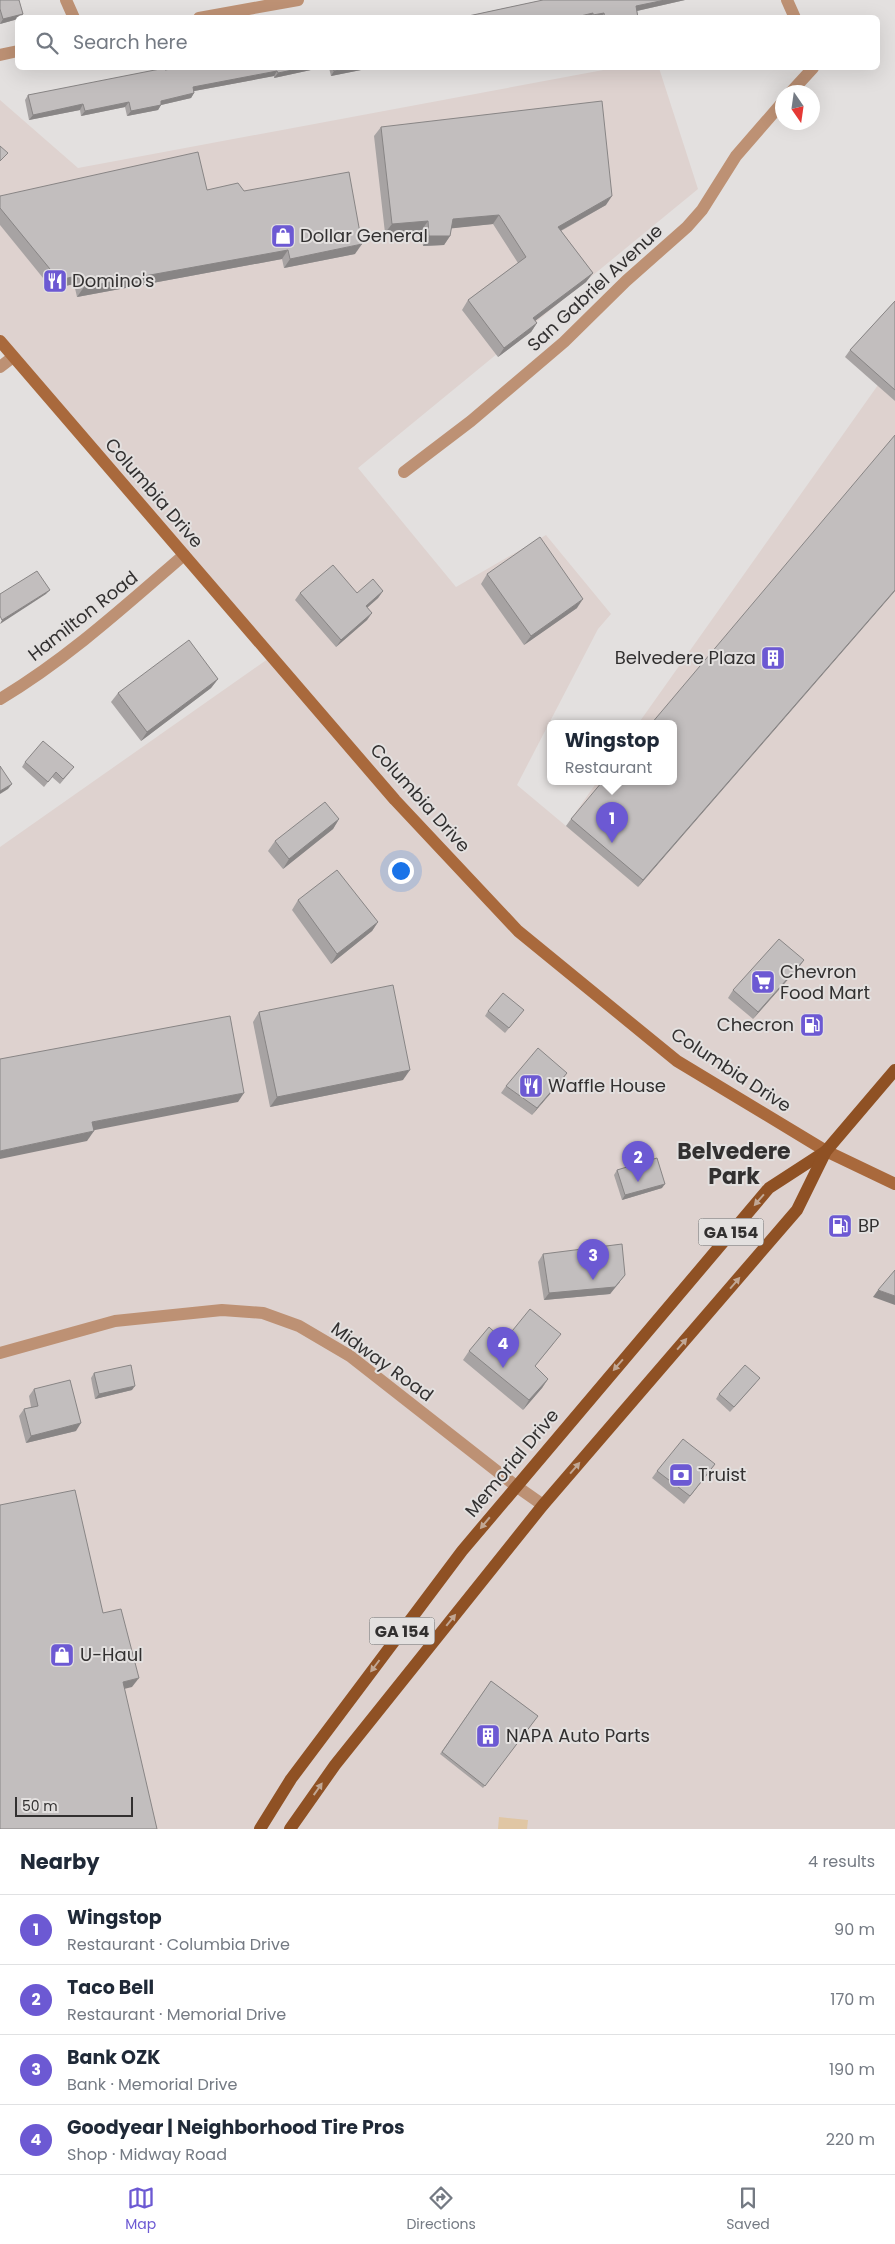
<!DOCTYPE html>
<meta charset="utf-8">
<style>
body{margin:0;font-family:Poppins,sans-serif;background:#f6f6f7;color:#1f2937}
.compass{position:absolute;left:775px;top:85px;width:45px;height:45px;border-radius:50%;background:#fff;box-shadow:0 5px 20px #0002;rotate:167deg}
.scale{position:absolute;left:15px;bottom:12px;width:118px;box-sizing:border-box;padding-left:5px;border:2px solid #323030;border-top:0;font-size:14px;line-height:18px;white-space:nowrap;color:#323030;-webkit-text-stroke:4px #e3e0df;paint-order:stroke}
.you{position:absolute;left:400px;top:870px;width:18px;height:18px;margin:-12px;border:4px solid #fff;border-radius:50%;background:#1a73e8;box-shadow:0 0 0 8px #1a73e833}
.badge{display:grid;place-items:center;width:32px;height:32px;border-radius:50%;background:#6c59d3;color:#fff;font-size:16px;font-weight:700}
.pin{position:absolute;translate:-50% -41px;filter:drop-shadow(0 1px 2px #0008)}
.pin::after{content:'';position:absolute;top:26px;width:18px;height:15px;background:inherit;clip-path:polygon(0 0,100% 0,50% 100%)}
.popup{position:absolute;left:547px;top:720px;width:130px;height:65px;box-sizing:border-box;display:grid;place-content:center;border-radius:8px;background:#fff;filter:drop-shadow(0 1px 4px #0005);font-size:16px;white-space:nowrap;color:#747a83}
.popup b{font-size:19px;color:#1f2937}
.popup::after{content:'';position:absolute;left:50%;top:100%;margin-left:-10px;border:10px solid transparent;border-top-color:#fff}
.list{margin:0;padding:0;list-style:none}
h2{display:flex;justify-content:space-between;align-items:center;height:65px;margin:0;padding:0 20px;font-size:21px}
h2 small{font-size:16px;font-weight:400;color:#747a83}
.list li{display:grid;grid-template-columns:32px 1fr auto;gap:15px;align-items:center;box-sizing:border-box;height:70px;padding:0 20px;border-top:1px solid #e0e1e3}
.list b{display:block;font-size:19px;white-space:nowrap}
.list p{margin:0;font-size:16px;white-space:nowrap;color:#747a83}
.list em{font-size:16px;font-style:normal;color:#747a83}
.icon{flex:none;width:28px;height:28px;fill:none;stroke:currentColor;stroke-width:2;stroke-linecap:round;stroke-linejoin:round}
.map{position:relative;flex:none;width:895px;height:1829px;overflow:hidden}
.search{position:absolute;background:#fff;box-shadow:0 5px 20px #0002;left:15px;right:15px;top:15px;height:55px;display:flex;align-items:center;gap:12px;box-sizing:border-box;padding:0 18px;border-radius:8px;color:#747a83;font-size:19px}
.sheet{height:345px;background:#fff}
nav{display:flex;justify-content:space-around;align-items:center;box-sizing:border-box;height:70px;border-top:1px solid #e0e1e3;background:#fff;font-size:14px;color:#747a83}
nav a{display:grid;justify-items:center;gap:2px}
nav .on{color:#6c59d3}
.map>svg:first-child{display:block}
.built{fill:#ded2cf}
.green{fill:#e0c6a4}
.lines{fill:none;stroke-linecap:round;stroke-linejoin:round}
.minor{stroke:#bd9174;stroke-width:12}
.tertiary{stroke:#bd9174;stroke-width:12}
.secondary{stroke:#a9693c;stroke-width:12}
.primary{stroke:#8f5124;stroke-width:12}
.wall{fill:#a7a3a3}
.shaded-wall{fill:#888585}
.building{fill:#c2bebe;stroke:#888585}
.oneway{fill:#c1a794}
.labels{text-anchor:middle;stroke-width:4;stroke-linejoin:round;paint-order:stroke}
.shield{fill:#e3e0df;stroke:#676564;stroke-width:1}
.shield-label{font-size:16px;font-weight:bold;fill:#323030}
.poi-label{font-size:18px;fill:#323030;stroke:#e3e0df;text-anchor:start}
.street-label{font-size:18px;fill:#323030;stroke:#e3e0df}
.district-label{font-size:22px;font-weight:bold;fill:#323030;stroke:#e3e0df}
</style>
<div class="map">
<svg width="895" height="1829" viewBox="0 0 895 1829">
<rect width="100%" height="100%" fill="#e3e0df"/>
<polygon class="built" points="614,68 659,68 698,189 358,468 456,587 546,535 611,614 598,629 517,785 566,826 597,782 673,782 673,724 638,724 895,361 895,1829 0,1829 0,847 272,656 0,345 0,100 78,168"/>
<polygon class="green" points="499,1817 528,1820 527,1829 498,1829"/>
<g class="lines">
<g class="minor">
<polyline points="66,0 74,18"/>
<polyline points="787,0 795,18"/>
<polyline points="199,18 298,0"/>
<polyline points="0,55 18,51"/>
<polyline points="791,92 813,68"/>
<polyline points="0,367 13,357"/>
<polyline points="404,472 471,421 564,342 626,281 687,227 702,210 736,156 782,103"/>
<path d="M0 699C67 659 125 606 184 555"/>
</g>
<polyline class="tertiary" points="0,1353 115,1321 222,1310 263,1313 299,1326 350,1356 516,1486 543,1505"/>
<polyline class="secondary" points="0,341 395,800 518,931 677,1061 826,1151 895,1184"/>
<g class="primary">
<polyline points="260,1829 291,1779 462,1551 769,1188 826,1151"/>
<polyline points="290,1829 335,1765 543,1505 797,1210 826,1151 895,1070"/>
</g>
</g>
<g class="wall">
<polygon points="0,0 23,14 21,18 18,18 18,19 0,24"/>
<polygon points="543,0 685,0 637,11 638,18 459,18"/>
<polygon points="177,68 320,68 274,78 274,76 194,91 194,93 191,98 161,105 158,110 127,116 125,107 81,116 80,110 29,120 25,100 28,95"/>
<polygon points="329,68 363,68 361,70 331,76"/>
<polygon points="381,127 606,205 561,231 593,273 586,282 535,321 537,323 531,332 498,357 462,310 468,300 518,263 493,224 451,228 450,236 444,245 423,246 421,231 385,233 374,136"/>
<polygon points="207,190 244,191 355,254 284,268 282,259 77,297 74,284 52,289 0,225 0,196"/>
<polygon points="895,301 895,401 845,357 850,350"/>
<polygon points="487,574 577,608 524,645 481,584"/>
<polygon points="383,591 378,598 367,608 372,613 367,620 336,647 295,600 300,593 357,593"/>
<polygon points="895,591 638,887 566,826 571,819"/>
<polygon points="218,679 211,688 141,741 111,702 118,693"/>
<polygon points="25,762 70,772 60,784 52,777 44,787 22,767"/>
<polygon points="339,819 333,829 283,869 268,851 275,841"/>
<polygon points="298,900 378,922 372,931 331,964 292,910"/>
<polygon points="804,960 799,967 753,1019 728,998 733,990"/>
<polygon points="524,1010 505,1033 485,1016 488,1011"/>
<polygon points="259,1012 403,1080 270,1107 253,1022"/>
<polygon points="562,1080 532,1115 501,1093 506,1086"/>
<polygon points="617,1170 662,1188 622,1200 614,1175"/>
<polygon points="543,1254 620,1282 610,1294 544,1300 538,1262"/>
<polygon points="504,1341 554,1343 535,1366 548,1379 542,1388 523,1410 463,1360 469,1351"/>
<polygon points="94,1373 132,1390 95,1399 91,1378"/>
<polygon points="756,1383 730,1412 716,1399 719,1394"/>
<polygon points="34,1389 76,1431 26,1443 19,1416 24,1409 31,1407 29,1396"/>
<polygon points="715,1464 684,1504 652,1478 657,1471"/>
<polygon points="491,1681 538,1716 483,1788 440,1754"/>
</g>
<g class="shaded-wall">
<polygon points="665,0 685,0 632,12 636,6"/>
<polygon points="593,13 590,18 572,18"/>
<polygon points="604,13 601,18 592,18 593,15"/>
<polygon points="23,14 21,18 18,18 18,19 0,24 3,19"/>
<polygon points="302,68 320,68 274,78 278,73"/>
<polygon points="353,68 363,68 361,70 331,76 334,71"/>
<polygon points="277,71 274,76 189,92 193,87"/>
<polygon points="194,93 191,98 161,105 158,110 127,116 131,111 161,101"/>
<polygon points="129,102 125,107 81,116 85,111"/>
<polygon points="83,104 80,110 29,120 33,115"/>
<polygon points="612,196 606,205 551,236 558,227"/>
<polygon points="499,215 493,224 446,229 453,219"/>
<polygon points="428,221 421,231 385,233 392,224"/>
<polygon points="429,236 450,236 444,245 423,246"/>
<polygon points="362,244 355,254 284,268 290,259"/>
<polygon points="288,250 282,259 77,297 84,287"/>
<polygon points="593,273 586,282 527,327 533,318"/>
<polygon points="81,275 74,284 52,289 59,280"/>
<polygon points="537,323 531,332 498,357 504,348"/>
<polygon points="50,590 46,594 0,624 2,620"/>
<polygon points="895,590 895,591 638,887 643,880"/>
<polygon points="383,591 378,598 361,613 366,606"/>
<polygon points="583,599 577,608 524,645 531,636"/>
<polygon points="372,613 367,620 336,647 341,640"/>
<polygon points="218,679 211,688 141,741 147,732"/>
<polygon points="12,784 8,789 0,794 0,791"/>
<polygon points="339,819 333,829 283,869 289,859"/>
<polygon points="378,922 372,931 331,964 337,954"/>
<polygon points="804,960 799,967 753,1019 758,1012"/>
<polygon points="410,1070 403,1080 270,1107 277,1097"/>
<polygon points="567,1073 562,1080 532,1115 537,1108"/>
<polygon points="244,1093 238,1102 85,1132 92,1122"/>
<polygon points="94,1131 87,1141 0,1159 0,1151"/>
<polygon points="665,1184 662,1188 622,1200 625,1195"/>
<polygon points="625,1275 610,1294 544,1300 549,1293"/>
<polygon points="878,1290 895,1296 895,1305 873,1297"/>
<polygon points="548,1379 542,1388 523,1410 529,1400"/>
<polygon points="135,1386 132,1390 95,1399 99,1394"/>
<polygon points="81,1423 76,1431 26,1443 31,1436"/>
<polygon points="715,1464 710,1471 684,1504 690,1496"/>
<polygon points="139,1678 132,1687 116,1691 123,1682"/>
</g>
<g class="building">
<polygon points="0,0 19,0 23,14 3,19 0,9"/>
<polygon points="543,0 665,0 636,6 638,18 605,18 604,13 593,15 593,13 572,18 459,18"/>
<polygon points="165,68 165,70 177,68 302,68 278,73 277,71 193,87 194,93 161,101 161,105 131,111 129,102 85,111 83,104 33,115 28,95"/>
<polygon points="333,68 353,68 334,71"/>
<polygon points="602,101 612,196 558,227 593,273 533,318 537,323 504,348 468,300 526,257 499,215 453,219 450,236 429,236 428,221 392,224 381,127"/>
<polygon points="0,146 8,153 0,161"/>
<polygon points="198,152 207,190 238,183 244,191 349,172 362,244 290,259 288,250 84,287 81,275 59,280 0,208 0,196"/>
<polygon points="895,301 895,390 850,350"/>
<polygon points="895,435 895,590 643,880 571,819 602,782 673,782 673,724 651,724"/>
<polygon points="540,537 583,599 531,636 487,574"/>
<polygon points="333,565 357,593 373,579 383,591 366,606 372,613 341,640 300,593"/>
<polygon points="37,571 50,590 2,620 0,616 0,594"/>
<polygon points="189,640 218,679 147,732 118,693"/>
<polygon points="43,741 74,767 63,779 56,772 48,782 25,762"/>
<polygon points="0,766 12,784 0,791"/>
<polygon points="325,802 339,819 289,859 275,841"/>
<polygon points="337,870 378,922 337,954 298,900"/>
<polygon points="779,939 804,960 758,1012 733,990"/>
<polygon points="393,985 410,1070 277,1097 259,1012"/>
<polygon points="503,993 524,1010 509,1028 488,1011"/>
<polygon points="230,1016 244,1093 92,1122 94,1131 0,1151 0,1059"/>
<polygon points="538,1048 567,1073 537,1108 506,1086"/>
<polygon points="657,1158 665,1184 625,1195 617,1170"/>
<polygon points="622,1244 625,1275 615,1287 549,1293 543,1254"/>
<polygon points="895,1270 895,1296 878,1290"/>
<polygon points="530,1309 561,1334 535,1366 548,1379 529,1400 469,1351 489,1327 504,1341"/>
<polygon points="131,1365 135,1386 99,1394 94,1373"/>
<polygon points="745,1365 760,1378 734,1407 719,1394"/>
<polygon points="70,1380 81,1423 31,1436 24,1409 38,1406 34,1389"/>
<polygon points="683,1439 715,1464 690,1496 657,1471"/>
<polygon points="75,1490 103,1613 121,1609 139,1678 123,1682 157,1829 0,1829 0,1505"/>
<polygon points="491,1681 538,1716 485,1786 442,1752"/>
</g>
<defs><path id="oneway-solid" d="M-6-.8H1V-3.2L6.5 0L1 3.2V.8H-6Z" transform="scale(1.25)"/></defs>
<g class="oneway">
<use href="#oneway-solid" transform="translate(759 1200) rotate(131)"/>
<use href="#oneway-solid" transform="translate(735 1283) rotate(-49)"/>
<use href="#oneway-solid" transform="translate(682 1344) rotate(-49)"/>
<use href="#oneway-solid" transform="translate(618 1365) rotate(131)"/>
<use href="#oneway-solid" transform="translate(575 1468) rotate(-49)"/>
<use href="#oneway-solid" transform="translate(485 1523) rotate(130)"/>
<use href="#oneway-solid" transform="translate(451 1620) rotate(-51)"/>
<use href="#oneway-solid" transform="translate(375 1666) rotate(127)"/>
<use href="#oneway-solid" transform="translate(318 1789) rotate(-55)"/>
</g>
<defs>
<symbol id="shop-square" viewBox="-11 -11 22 22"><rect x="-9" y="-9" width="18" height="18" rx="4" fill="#6c59d3" stroke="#e3e0df"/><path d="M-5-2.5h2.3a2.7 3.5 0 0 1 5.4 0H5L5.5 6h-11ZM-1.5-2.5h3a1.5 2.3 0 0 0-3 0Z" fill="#fff"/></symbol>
<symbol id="restaurant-square" viewBox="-11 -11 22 22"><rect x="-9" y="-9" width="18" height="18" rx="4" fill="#6c59d3" stroke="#e3e0df"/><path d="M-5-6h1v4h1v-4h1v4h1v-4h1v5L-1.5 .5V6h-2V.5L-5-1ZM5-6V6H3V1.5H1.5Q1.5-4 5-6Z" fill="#fff"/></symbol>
<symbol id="building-square" viewBox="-11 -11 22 22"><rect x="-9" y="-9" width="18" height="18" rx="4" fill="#6c59d3" stroke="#e3e0df"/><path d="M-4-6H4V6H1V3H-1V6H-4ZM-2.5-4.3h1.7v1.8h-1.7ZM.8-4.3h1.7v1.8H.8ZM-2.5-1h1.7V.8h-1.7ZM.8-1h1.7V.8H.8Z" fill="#fff"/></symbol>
<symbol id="supermarket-square" viewBox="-11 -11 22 22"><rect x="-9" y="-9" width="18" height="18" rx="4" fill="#6c59d3" stroke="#e3e0df"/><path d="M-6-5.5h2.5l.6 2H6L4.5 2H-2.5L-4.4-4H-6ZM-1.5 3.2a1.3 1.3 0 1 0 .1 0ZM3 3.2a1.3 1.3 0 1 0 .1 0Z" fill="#fff"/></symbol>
<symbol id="fuel-square" viewBox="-11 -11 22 22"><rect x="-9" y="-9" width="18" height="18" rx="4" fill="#6c59d3" stroke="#e3e0df"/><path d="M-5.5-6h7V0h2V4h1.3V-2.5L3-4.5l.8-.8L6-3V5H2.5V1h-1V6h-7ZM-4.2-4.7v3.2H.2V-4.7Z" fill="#fff"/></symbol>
<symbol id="bank-square" viewBox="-11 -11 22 22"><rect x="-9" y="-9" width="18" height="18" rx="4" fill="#6c59d3" stroke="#e3e0df"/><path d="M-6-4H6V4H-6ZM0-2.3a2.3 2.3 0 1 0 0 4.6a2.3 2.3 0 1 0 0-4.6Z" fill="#fff"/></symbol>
</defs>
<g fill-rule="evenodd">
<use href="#shop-square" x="269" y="222" width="28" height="28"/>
<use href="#restaurant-square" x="41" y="267" width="28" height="28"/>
<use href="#building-square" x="759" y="644" width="28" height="28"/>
<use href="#supermarket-square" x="749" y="968" width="28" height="28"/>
<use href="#fuel-square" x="798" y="1011" width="28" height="28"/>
<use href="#restaurant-square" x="517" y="1072" width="28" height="28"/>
<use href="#fuel-square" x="826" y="1212" width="28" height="28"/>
<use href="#bank-square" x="667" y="1461" width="28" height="28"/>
<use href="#shop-square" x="48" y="1641" width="28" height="28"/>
<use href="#building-square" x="474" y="1722" width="28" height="28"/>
</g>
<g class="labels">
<g class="shield">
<rect x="698.5" y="1218.5" width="65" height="27" rx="4"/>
<rect x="369.5" y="1617.5" width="65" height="27" rx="4"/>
</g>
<g class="shield-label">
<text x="731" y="1238">GA 154</text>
<text x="402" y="1637">GA 154</text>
</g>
<g class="poi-label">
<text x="300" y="242">Dollar General</text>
<text x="72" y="287">Domino's</text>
<text x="756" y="664" text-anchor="end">Belvedere Plaza</text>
<text x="780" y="978">Chevron<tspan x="780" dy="21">Food Mart</tspan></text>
<text x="794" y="1031" text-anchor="end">Checron</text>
<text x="548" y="1092">Waffle House</text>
<text x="858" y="1232">BP</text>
<text x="698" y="1481">Truist</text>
<text x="80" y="1661">U-Haul</text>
<text x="506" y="1742">NAPA Auto Parts</text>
</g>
<g class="street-label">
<text transform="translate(595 288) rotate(-43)" y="6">San Gabriel Avenue</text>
<text transform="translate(154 493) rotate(49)" y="6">Columbia Drive</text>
<text transform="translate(83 616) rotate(-38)" y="6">Hamilton Road</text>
<text transform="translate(420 798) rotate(48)" y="6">Columbia Drive</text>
<text transform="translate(731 1070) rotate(33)" y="6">Columbia Drive</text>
<text transform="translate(382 1362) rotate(36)" y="6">Midway Road</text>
<text transform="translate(512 1463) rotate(-50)" y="6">Memorial Drive</text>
</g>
<g class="district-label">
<text x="734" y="1159">Belvedere<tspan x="734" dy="25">Park</tspan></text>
</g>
</g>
</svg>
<svg class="compass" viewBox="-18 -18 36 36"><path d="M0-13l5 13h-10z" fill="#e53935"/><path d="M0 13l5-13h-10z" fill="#747a83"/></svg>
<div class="scale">50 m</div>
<div class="you"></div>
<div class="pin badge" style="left:612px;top:843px">1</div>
<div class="popup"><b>Wingstop</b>Restaurant</div>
<div class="pin badge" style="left:638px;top:1182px">2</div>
<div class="pin badge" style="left:593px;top:1280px">3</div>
<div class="pin badge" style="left:503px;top:1368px">4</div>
<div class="search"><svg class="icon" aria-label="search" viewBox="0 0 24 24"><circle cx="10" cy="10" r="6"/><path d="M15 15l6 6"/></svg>Search here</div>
</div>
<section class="sheet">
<h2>Nearby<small>4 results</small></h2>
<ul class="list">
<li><span class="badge">1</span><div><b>Wingstop</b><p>Restaurant · Columbia Drive</p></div><em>90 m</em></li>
<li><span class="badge">2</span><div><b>Taco Bell</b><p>Restaurant · Memorial Drive</p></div><em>170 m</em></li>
<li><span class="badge">3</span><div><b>Bank OZK</b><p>Bank · Memorial Drive</p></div><em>190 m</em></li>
<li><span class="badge">4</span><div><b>Goodyear | Neighborhood Tire Pros</b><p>Shop · Midway Road</p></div><em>220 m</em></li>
</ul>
</section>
<nav>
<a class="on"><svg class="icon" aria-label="map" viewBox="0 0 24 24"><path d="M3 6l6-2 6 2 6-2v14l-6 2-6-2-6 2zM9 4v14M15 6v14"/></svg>Map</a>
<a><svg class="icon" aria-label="directions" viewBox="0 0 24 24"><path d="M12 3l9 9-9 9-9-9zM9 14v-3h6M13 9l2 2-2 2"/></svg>Directions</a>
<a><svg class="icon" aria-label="saved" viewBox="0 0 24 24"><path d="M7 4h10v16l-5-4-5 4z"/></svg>Saved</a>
</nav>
